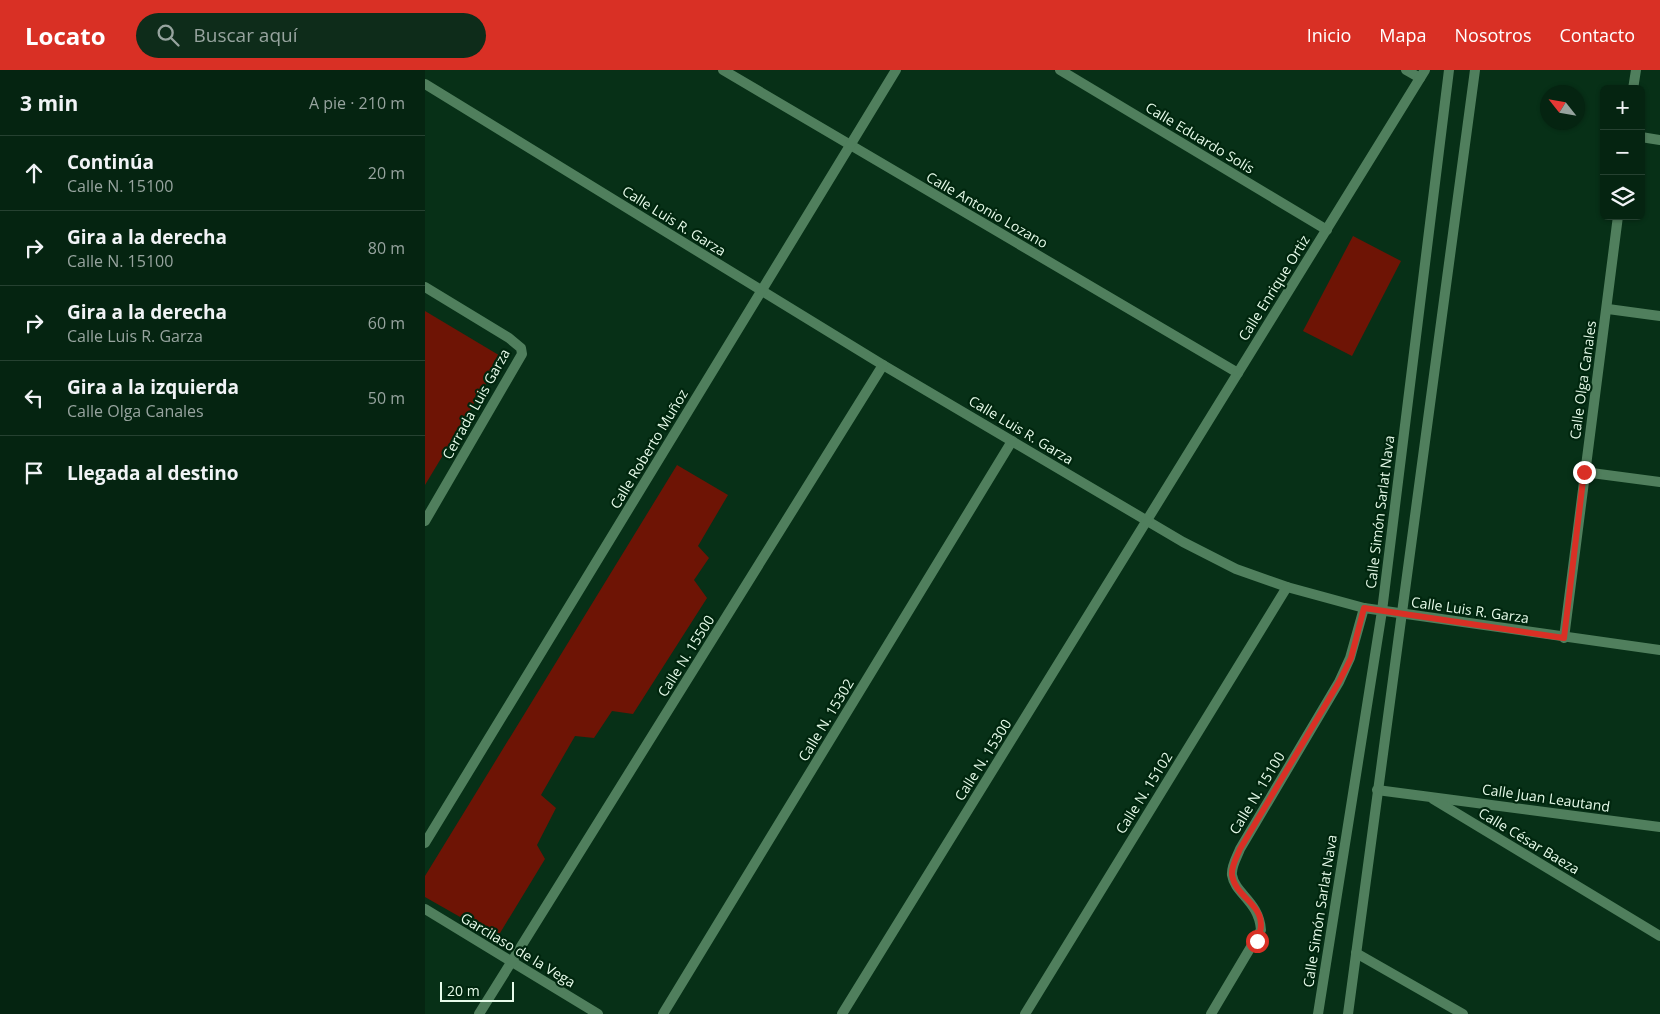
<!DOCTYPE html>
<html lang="es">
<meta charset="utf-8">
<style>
body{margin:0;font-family:"Open Sans",sans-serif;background:#0e2c1a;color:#f1f3f6}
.controls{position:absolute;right:15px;top:15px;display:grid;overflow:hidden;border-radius:8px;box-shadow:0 1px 4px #0004}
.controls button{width:45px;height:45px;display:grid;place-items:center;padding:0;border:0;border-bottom:1px solid #264131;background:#052411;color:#f1f3f6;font:25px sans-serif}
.compass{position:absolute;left:1115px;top:15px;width:45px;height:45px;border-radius:50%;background:#052411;box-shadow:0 1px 4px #0004;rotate:301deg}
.scale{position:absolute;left:15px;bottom:12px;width:74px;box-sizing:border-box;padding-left:5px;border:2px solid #e6fbea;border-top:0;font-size:14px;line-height:18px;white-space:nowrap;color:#e6fbea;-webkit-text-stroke:4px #00260e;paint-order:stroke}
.stop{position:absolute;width:15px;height:15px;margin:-11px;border:4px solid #d93025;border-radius:50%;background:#fff}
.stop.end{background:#d93025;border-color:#fff;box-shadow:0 1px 5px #0008}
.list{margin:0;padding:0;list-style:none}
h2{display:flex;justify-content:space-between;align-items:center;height:65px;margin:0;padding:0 20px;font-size:21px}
h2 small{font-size:16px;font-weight:400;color:#97a49f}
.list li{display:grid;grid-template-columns:32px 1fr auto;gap:15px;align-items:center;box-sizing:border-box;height:75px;padding:0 20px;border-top:1px solid #264131}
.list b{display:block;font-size:19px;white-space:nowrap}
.list p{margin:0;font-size:16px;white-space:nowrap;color:#97a49f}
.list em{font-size:16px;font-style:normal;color:#97a49f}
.icon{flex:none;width:28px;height:28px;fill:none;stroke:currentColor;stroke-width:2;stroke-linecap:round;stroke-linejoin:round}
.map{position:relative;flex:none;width:1235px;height:944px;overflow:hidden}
header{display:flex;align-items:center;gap:30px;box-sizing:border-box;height:70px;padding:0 25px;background:#d93025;color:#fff}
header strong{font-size:24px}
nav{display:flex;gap:28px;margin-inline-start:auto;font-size:18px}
.search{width:350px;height:45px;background:#0e2c1a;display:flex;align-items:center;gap:12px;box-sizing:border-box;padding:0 18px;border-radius:28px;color:#97a49f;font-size:19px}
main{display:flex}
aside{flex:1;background:#052411}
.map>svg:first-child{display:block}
.green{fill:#6e1405}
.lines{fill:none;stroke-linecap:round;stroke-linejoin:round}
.minor{stroke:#507f5d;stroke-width:10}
.tertiary{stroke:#507f5d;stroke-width:10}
.route{stroke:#d93025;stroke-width:6}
.labels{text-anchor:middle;stroke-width:4.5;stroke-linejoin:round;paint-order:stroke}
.street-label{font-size:14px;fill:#e6fbea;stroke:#00260e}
</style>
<header>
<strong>Locato</strong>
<div class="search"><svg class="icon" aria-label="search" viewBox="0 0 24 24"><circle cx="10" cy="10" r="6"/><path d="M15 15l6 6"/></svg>Buscar aquí</div>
<nav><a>Inicio</a><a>Mapa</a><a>Nosotros</a><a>Contacto</a></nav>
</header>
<main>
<aside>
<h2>3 min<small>A pie · 210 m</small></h2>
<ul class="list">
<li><svg class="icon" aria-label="ahead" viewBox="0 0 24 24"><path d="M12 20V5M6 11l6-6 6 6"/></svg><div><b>Continúa</b><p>Calle N. 15100</p></div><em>20 m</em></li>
<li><svg class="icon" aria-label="right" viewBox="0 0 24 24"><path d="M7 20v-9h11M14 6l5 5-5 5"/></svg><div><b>Gira a la derecha</b><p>Calle N. 15100</p></div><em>80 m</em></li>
<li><svg class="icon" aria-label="right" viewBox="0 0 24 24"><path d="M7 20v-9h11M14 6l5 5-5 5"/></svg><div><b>Gira a la derecha</b><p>Calle Luis R. Garza</p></div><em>60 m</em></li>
<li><svg class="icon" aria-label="left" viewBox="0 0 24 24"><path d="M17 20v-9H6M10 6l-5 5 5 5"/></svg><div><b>Gira a la izquierda</b><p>Calle Olga Canales</p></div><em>50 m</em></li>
<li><svg class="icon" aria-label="arrive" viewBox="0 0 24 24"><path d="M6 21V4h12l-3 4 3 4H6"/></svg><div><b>Llegada al destino</b></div></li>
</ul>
</aside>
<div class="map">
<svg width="1235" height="944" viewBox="0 0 1235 944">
<rect width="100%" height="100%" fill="#073017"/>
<g class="green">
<polygon points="928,166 976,191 927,286 878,261"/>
<polygon points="0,241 77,287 0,415"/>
<polygon points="252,395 303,425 273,476 284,488 269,510 282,528 208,644 187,641 169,668 150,666 116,725 131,738 112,775 120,789 72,868 0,827 0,806"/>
</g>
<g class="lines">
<g class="minor">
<polyline points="298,0 813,303"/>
<polyline points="635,0 902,160"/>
<polyline points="981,0 995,8"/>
<polyline points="0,14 458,295 758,472 811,499 862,517 939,538 1235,580"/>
<polyline points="1208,19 1211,0"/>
<polyline points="1216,67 1235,70"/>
<polyline points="0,217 84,268 96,278 97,284 0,451"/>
<polyline points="1183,239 1235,246"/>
<polyline points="1159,402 1235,412"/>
<polyline points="1139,568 1193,146"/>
<polyline points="952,720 1235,757"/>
<polyline points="1008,729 1235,866"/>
<polyline points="0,773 471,0"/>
<polyline points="0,839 173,944"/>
<polyline points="931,883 1038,944"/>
<polyline points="54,944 458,295"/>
<polyline points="238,944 587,371"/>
<polyline points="417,944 1000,0"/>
<polyline points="600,944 862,517"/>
<path d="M786 944 836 860C834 831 810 824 807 805 806 796 812 787 815 779L914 612 925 588 939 538"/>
</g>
<g class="tertiary">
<polyline points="893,944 957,541 1024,0"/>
<polyline points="923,944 1050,0"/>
</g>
</g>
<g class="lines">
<path class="route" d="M832 871C848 835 811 831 807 805 806 796 812 787 815 779L914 612 926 588 939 538 1139 568 1159 402"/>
</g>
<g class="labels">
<g class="street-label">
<text transform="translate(775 68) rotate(31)" y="5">Calle Eduardo Solís</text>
<text transform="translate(562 140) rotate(30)" y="5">Calle Antonio Lozano</text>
<text transform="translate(249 151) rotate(32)" y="5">Calle Luis R. Garza</text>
<text transform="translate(849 218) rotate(-58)" y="5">Calle Enrique Ortiz</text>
<text transform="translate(1158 310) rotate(-82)" y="5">Calle Olga Canales</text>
<text transform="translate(51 334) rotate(-61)" y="5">Cerrada Luis Garza</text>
<text transform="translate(596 360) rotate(31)" y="5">Calle Luis R. Garza</text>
<text transform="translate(224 379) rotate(-59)" y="5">Calle Roberto Muñoz</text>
<text transform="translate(955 442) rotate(-83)" y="5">Calle Simón Sarlat Nava</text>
<text transform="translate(1045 540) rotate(8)" y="5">Calle Luis R. Garza</text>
<text transform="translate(261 586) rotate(-58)" y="5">Calle N. 15500</text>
<text transform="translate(401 650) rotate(-59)" y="5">Calle N. 15302</text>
<text transform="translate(558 690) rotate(-58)" y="5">Calle N. 15300</text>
<text transform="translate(719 723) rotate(-58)" y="5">Calle N. 15102</text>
<text transform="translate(832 723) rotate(-59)" y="5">Calle N. 15100</text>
<text transform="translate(1121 728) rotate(8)" y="5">Calle Juan Leautand</text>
<text transform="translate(1104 771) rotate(31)" y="5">Calle César Baeza</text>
<text transform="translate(895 841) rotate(-81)" y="5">Calle Simón Sarlat Nava</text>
<text transform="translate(93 880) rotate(31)" y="5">Garcilaso de la Vega</text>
</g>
</g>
</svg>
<div class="controls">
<button>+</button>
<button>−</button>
<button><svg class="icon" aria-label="layers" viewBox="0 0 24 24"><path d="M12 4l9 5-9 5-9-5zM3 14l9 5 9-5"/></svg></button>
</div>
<svg class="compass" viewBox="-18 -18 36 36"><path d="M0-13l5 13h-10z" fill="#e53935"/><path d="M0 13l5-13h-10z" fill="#97a49f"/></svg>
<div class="scale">20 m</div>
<div class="stop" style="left:832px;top:871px"></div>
<div class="stop end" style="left:1159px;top:402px"></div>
</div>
</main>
